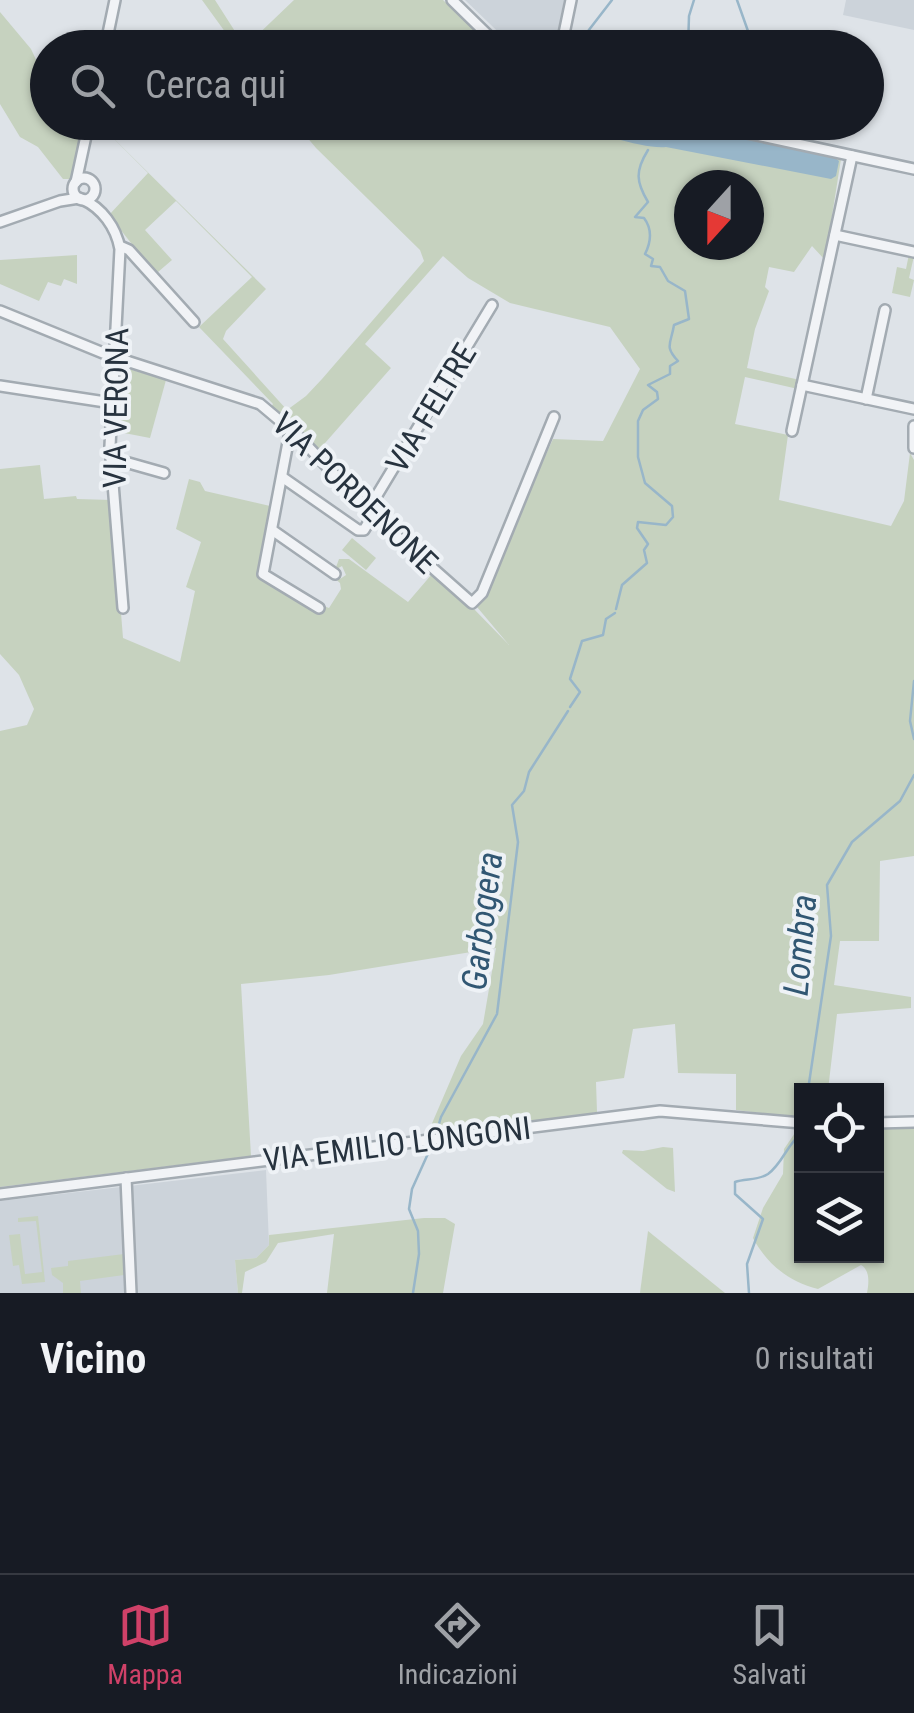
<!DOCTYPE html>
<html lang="it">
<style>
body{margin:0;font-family:"Roboto Condensed",sans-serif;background:#242831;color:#f1f3f6}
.controls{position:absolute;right:30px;bottom:30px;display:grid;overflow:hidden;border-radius:0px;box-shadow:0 2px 8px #0004}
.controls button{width:90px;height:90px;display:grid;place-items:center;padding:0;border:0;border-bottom:2px solid #363941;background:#171b24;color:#f1f3f6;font:50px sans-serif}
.compass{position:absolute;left:674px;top:170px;width:90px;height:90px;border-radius:50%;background:#171b24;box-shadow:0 2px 8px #0004;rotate:201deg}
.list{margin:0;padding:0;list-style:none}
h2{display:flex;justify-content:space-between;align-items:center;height:130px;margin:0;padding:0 40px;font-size:42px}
h2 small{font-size:32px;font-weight:400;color:#9ea1a6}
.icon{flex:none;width:55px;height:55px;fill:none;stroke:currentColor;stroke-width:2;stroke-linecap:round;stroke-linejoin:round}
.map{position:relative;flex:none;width:914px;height:1293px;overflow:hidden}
.search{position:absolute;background:#171b24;box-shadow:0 2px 8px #0004;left:30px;right:30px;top:30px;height:110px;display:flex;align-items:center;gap:25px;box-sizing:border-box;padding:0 35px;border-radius:55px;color:#9ea1a6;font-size:38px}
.sheet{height:280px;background:#171b24}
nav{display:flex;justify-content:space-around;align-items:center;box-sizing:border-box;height:140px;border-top:2px solid #363941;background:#171b24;font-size:28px;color:#9ea1a6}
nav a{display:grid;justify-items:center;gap:5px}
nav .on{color:#cf4168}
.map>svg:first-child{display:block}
.built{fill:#ccd3da}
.green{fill:#c6d2bf;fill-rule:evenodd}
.water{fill:#98b6c9}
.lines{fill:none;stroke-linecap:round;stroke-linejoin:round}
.stream{stroke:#98b6c9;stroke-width:2.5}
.minor-casing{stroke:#a3abb2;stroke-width:14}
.minor{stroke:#f1f3f6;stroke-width:9}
.labels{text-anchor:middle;stroke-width:8;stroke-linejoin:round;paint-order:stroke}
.street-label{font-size:32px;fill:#27333f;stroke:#eef2f6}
.water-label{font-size:35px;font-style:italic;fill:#315773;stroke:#eef2f6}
</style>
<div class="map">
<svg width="914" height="1293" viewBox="0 0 914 1293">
<rect width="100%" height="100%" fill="#dee3e8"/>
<g class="built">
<polygon points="465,0 564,0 555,47 514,47"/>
<polygon points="846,0 914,0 914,30 843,15"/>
<polygon points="266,1170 269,1245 256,1258 235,1260 238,1293 0,1293 0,1201"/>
</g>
<g class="green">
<polygon points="202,0 215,0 245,47 294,0 443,0 492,47 236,47"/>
<polygon points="0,12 31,49 47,83 48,122 75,123 84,133 71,179 63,179 38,147 20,137 0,104"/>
<path d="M98 123 266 289 226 331 223 339 287 410 306 396 322 379 424 261 420 250 316 148 295 123H635L841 159 825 260 812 246 794 272 769 267 765 287 769 291 755 329 747 368 800 380 798 389 745 377 735 424 788 435 779 500 891 526 904 501 910 453 914 460V856L880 861 879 941H840L834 985 911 997V1008L837 1014 828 1090H802L801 1118 736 1110V1074L678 1073 675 1024 633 1029 624 1078 596 1082 597 1112 556 1121 427 1135 461 1056 483 1024 496 948 329 975 241 984 251 1156 0 1187V731L27 725 34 709 19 675 0 654V469L40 465 44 499 76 496 77 499 112 500 123 638 180 662 195 591 186 587 201 542 176 529 189 479 200 482 205 491 270 506 271 516 260 578 317 609 321 605 329 608 341 589 340 583 332 576 340 579 346 575 342 566 335 570 339 559H349L408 602 432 574 473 608 509 645 477 607 553 439 603 441 640 369 610 327 510 303 468 278 443 256 365 344 391 368 318 451 271 407 273 404 199 327 252 277 176 201 145 230 172 260 158 272 153 271 109 215 148 173ZM689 185H749V245H689Z"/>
<polygon points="909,254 914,256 909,278 914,280 910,297 892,293 897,267 906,269"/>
<polygon points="77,255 77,284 64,279 61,286 48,282 39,301 0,284 0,260"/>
<polygon points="122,367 166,380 150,438 119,432"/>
<polygon points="352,538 376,558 366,570 342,550"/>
<path d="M799 1127H801L802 1256H876L877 1127H914V1293H867C869 1283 870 1270 861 1265L818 1289C789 1282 767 1264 753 1238L763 1208 783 1174 784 1149Z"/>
<polygon points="663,1147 673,1148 675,1192 667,1189 622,1153 623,1150 643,1151"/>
<polygon points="38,1216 45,1282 22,1284 19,1265 13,1266 9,1235 20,1234 25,1274 42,1272 36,1221 18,1222 18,1218"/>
<polygon points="424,1218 445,1218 455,1224 443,1293 327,1293 334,1234 278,1243 266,1262 245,1272 242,1293 238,1293 235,1260 256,1258 269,1245 269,1235"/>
<polygon points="648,1231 725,1293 640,1293"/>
<polygon points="124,1254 124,1275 80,1281 81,1293 63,1293 63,1283 52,1275 51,1268 68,1266 68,1261"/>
</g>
<path class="water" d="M567 123H668L834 157 839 161 836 176 831 179 666 147C647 150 588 131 567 123Z"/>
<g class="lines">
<g class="stream">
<polyline points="737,0 754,48"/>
<polyline points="575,48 612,0"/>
<polyline points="688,48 689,16 694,0"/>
<polyline points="774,122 796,133 797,139"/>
<path d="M616 609 622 585 647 563 644 550 648 544 637 528 638 522 666 525 673 517 672 506 645 483 638 457V421L643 410 658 399 657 392 648 385 670 374V366L678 361C664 346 671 344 674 325L689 319 685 291 668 281 660 267 651 266 653 259 645 254C651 242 653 230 644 218L635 217 648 202C636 182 635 171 648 150"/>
<polyline points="914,681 910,721 914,739"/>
<polyline points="570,707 580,692 570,679 582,641 603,635 606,619 615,613"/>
<polyline points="808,1090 831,936 827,885 852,842 900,801 914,775"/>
<polyline points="435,1137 441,1117 497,1014 518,842 512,805 524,791 529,772 568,711"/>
<polyline points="413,1293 419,1254 418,1231 409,1209 412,1189 431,1147"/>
<path d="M749 1293 747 1264 763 1219 735 1194V1182C745 1178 757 1181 768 1174 783 1163 787 1144 802 1133"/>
</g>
<defs>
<g id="minor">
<polyline points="452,0 501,48"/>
<polyline points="105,48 115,0"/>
<polyline points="561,48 571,0"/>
<polyline points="696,122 914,169"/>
<polyline points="852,156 802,385 914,409"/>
<circle cx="84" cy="189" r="11"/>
<polyline points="76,182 89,122"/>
<path d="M82 199C102 208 116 227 120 249L110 446 123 608"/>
<polyline points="0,222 60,201 79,198"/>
<polyline points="835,235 914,252"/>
<polyline points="120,246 129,250 194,322"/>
<polyline points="0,311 108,355 260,404 298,436 375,517 472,603 482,593 554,417"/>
<polyline points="0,386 112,403"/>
<polyline points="866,399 885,310"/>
<polyline points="914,426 914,448"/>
<polyline points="293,431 289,437 263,574 319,608"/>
<polyline points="792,431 802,385"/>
<polyline points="111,458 164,473"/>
<polyline points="282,477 358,530 364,530 373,515"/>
<polyline points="368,510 492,305"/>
<polyline points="272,530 335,574"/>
<polyline points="876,1123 914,1122"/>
<polyline points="126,1178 131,1293"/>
<polyline points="0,1194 660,1111 802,1123"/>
</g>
</defs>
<use href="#minor" class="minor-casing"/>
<use href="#minor" class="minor"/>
</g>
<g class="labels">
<g class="street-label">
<text transform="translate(116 408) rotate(-89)" y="11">VIA VERONA</text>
<text transform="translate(431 408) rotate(-59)" y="11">VIA FELTRE</text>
<text transform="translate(355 493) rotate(44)" y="11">VIA PORDENONE</text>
<text transform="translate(397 1144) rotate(-7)" y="11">VIA EMILIO LONGONI</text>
</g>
<g class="water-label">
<text transform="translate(482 921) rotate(-83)" y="12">Garbogera</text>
<text transform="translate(800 945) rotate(-85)" y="12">Lombra</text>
</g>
</g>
</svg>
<div class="controls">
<button><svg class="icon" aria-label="locate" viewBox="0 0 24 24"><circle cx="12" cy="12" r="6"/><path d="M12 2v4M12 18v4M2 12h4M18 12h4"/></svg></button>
<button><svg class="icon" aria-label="layers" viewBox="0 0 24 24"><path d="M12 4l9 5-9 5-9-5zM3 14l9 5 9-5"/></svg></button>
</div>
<svg class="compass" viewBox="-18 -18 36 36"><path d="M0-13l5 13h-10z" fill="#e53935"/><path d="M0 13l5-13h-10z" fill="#9ea1a6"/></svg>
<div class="search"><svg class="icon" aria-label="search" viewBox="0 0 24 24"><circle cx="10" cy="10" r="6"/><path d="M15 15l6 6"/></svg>Cerca qui</div>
</div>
<section class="sheet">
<h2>Vicino<small>0 risultati</small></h2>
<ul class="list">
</ul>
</section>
<nav>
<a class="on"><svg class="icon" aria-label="map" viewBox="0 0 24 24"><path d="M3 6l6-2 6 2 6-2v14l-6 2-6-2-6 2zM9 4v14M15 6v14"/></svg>Mappa</a>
<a><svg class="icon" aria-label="directions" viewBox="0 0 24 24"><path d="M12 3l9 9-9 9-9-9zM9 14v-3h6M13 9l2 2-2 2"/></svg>Indicazioni</a>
<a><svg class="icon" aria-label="saved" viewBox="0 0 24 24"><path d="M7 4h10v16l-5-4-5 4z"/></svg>Salvati</a>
</nav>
